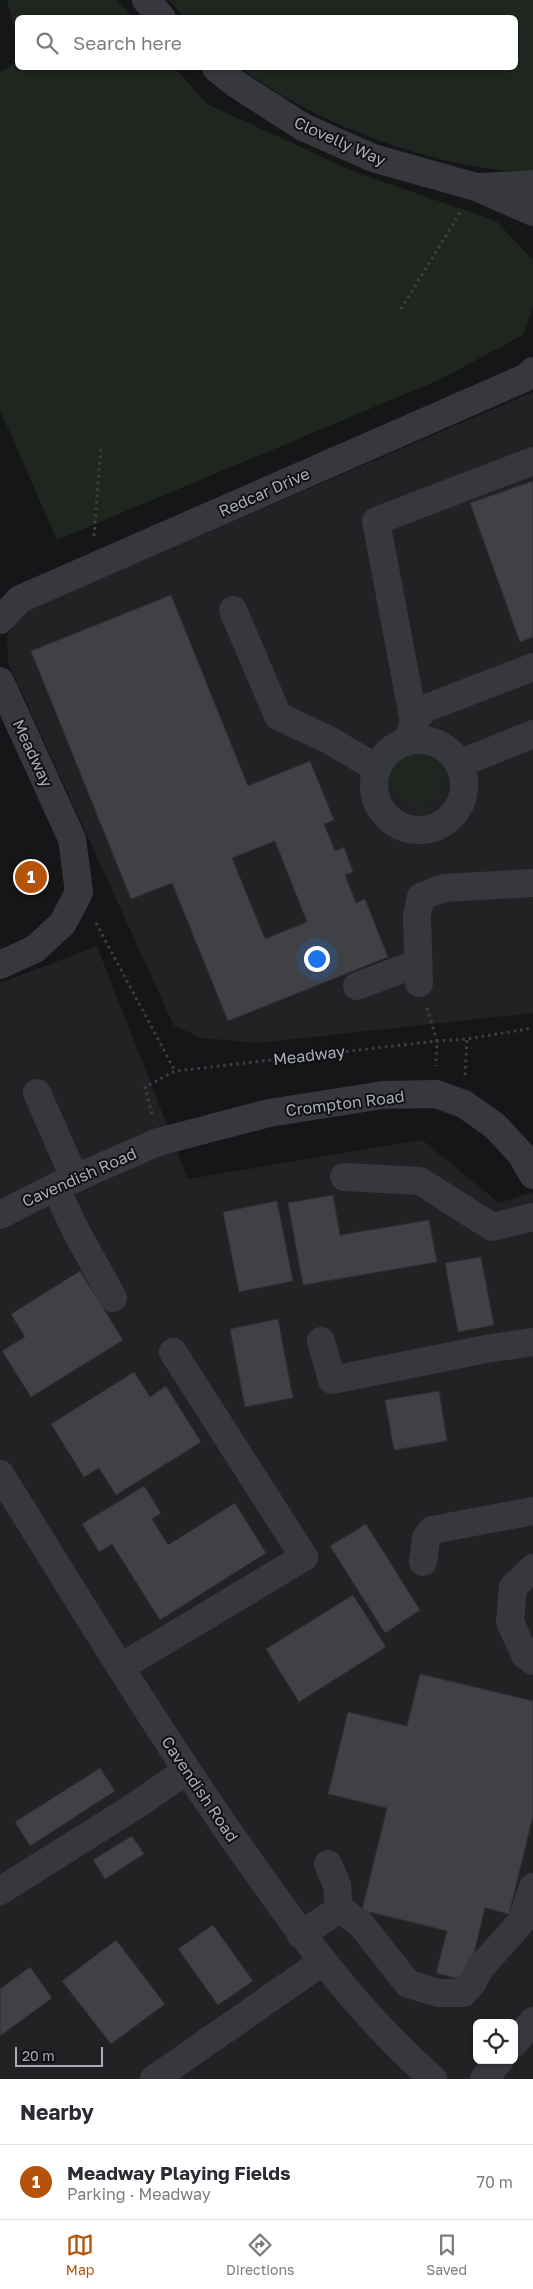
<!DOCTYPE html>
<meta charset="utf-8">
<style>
body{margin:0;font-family:"Golos Text",sans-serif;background:#f7f7f7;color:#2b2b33}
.controls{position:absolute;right:15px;bottom:15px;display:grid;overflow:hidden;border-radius:8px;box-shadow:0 1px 4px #0004}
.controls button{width:45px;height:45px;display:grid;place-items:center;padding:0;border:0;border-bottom:1px solid #e1e1e2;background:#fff;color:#2b2b33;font:25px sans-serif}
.scale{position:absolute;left:15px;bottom:12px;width:88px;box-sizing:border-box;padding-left:5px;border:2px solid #a8adb8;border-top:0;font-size:14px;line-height:18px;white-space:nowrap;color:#a8adb8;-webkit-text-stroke:4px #111113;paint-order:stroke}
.you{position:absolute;left:316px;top:958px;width:18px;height:18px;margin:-12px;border:4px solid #fff;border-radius:50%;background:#1a73e8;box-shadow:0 0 0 8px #1a73e833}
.badge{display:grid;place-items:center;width:32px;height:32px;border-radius:50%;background:#b45309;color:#fff;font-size:16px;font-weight:700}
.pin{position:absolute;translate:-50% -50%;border:2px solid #fff;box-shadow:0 1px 5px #0006}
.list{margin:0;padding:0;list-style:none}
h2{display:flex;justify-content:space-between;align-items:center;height:65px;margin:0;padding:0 20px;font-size:21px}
h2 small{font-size:16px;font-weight:400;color:#7c7c81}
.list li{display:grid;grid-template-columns:32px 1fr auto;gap:15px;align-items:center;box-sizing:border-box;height:75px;padding:0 20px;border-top:1px solid #e1e1e2}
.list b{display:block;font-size:19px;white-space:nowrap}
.list p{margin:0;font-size:16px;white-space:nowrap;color:#7c7c81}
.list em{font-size:16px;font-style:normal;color:#7c7c81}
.icon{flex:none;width:28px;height:28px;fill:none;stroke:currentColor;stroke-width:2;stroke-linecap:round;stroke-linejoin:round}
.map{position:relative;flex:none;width:533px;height:2079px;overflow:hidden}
.search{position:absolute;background:#fff;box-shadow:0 1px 4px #0004;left:15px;right:15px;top:15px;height:55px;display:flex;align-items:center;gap:12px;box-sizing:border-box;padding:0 18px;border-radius:8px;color:#7c7c81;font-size:19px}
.sheet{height:140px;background:#fff}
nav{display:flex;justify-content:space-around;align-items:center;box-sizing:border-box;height:70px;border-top:1px solid #e1e1e2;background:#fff;font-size:14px;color:#7c7c81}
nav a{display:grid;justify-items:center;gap:2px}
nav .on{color:#b45309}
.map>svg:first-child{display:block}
.built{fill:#222225;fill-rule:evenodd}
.green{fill:#1e261f}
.building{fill:#404145;stroke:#303034;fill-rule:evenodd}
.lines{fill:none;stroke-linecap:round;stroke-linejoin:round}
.path{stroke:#3d3f44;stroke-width:3;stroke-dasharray:2.5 4;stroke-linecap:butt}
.minor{stroke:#37383d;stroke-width:28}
.labels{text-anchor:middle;stroke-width:4;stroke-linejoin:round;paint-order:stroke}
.street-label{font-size:16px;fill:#a8adb8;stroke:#111113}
</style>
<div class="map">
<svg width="533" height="2079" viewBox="0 0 533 2079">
<rect width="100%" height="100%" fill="#161618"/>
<g class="built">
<polygon points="533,392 533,1013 258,1043 202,1038 174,1026 8,662 7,635 23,612"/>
<path d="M97 946 188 1179 422 1140 499 1203 533 1192V2079H0V983ZM477 2023H514V2060H477Z"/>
</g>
<g class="green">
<polygon points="7,0 117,0 132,17 18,18 17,40"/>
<path d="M169 0H533V172C440 171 314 124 241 68H516V18L184 17Z"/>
<polygon points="17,62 18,68 175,68 207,104 355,172 496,221 533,260 533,307 523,335 441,379 57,540 0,410 0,72"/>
<circle cx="417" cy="779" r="26"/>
</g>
<g class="building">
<polygon points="533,481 533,637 520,642 470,503"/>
<path d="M171 595 248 786 310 761 334 820 324 824 335 851 344 847 353 872 345 875 356 903 365 899 388 957 228 1021 172 883 131 899 31 651ZM275 841 307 922 265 939 232 858Z"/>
<polygon points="333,1195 340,1235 429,1220 437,1262 303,1285 288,1203"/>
<polygon points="277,1201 293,1281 239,1292 223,1212"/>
<polygon points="481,1257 494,1325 458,1332 445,1263"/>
<polygon points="80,1271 123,1340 31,1397 2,1351 25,1337 11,1314"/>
<polygon points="278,1319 293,1398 245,1407 230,1329"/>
<polygon points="134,1372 150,1397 166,1386 201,1442 116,1495 99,1468 84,1477 51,1424"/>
<polygon points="439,1391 447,1441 394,1450 385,1400"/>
<polygon points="144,1486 161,1513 152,1519 168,1545 235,1503 266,1553 160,1620 112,1544 99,1552 82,1524"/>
<polygon points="366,1524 420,1610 385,1633 330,1546"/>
<polygon points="353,1595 386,1647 299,1702 266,1649"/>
<polygon points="420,1674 533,1701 533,1816 509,1914 485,1908 467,1981 436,1973 447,1931 362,1910 387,1808 328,1794 348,1712 407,1726"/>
<polygon points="100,1768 115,1791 30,1846 15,1822"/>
<polygon points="132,1836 144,1854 105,1879 93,1860"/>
<polygon points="213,1925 253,1981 218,2005 178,1949"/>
<polygon points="116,1940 165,2004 111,2044 62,1981"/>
<polygon points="30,1967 52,1998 0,2036 0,1989"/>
</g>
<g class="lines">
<g class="path">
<polyline points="401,309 461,211"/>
<polyline points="94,536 101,445"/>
<polyline points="96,923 175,1071"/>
<polyline points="427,1008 437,1041 436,1066"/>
<polyline points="465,1075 467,1039"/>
<polyline points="152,1114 145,1087 175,1071 437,1041 467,1039 533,1028"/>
</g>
<g class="minor">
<polyline points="146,0 162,18"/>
<polyline points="216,68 236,84 303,127 373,158 476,187 533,212"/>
<polyline points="480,187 533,184"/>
<polyline points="233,610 278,716 329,740 377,768"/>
<polyline points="0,620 20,599 527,377 533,371"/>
<polyline points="0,681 72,839 79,892 63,923 35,949 0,965"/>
<polyline points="414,722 376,521 533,461"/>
<polyline points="409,735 414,722 424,709 533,667"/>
<circle cx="419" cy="785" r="45"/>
<polyline points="459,764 533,734"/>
<polyline points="419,983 417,915 421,897 443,888 533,883"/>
<polyline points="357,986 418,963"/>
<polyline points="37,1093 75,1179"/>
<polyline points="344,1177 420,1181 492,1227 533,1217"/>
<polyline points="55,1187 77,1233 113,1298"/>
<polyline points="0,1215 55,1187 158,1142 269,1113 383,1095 436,1094 464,1104 495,1126 521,1154 533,1175"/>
<polyline points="321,1341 332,1380 486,1349 533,1342"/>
<path d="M0 1474C79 1600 155 1727 240 1848 298 1931 357 2012 433 2079"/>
<polyline points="423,1562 426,1538 432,1530 533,1511"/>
<polyline points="533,1568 513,1587 510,1622 525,1655 533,1661"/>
<polyline points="121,1667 304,1557 173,1352"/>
<polyline points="328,1864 337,1885 339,1909"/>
<polyline points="0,1891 135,1806 186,1771"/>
<polyline points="301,1935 339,1909 360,1923 408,1984 439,1993 463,1993 473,1982 480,1968 521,1922 533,1887"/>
<polyline points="514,2043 533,2021"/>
<polyline points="154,2079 322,1962"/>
<polyline points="484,2079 500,2060"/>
</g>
</g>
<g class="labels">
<g class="street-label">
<text transform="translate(340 141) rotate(24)" y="6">Clovelly Way</text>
<text transform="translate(264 492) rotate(-24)" y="6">Redcar Drive</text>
<text transform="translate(33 753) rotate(65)" y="6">Meadway</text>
<text transform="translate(309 1055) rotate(-7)" y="6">Meadway</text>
<text transform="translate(345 1103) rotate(-7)" y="6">Crompton Road</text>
<text transform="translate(79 1177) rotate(-24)" y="6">Cavendish Road</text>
<text transform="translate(200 1789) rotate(56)" y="6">Cavendish Road</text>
</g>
</g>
</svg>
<div class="controls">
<button><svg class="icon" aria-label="locate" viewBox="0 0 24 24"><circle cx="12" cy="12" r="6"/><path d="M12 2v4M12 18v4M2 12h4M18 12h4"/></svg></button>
</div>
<div class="scale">20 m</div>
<div class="you"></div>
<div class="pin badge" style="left:31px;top:877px">1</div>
<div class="search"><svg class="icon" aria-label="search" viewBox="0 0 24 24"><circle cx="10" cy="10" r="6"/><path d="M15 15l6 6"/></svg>Search here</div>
</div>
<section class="sheet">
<h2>Nearby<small></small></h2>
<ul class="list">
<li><span class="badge">1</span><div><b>Meadway Playing Fields</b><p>Parking · Meadway</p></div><em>70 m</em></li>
</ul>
</section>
<nav>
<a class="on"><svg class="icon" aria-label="map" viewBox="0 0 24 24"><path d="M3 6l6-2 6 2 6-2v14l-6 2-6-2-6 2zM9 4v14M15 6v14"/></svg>Map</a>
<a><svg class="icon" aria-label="directions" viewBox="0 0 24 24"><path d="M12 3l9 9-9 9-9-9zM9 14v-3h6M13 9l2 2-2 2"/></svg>Directions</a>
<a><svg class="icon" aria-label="saved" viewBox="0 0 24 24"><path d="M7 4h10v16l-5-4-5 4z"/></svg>Saved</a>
</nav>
